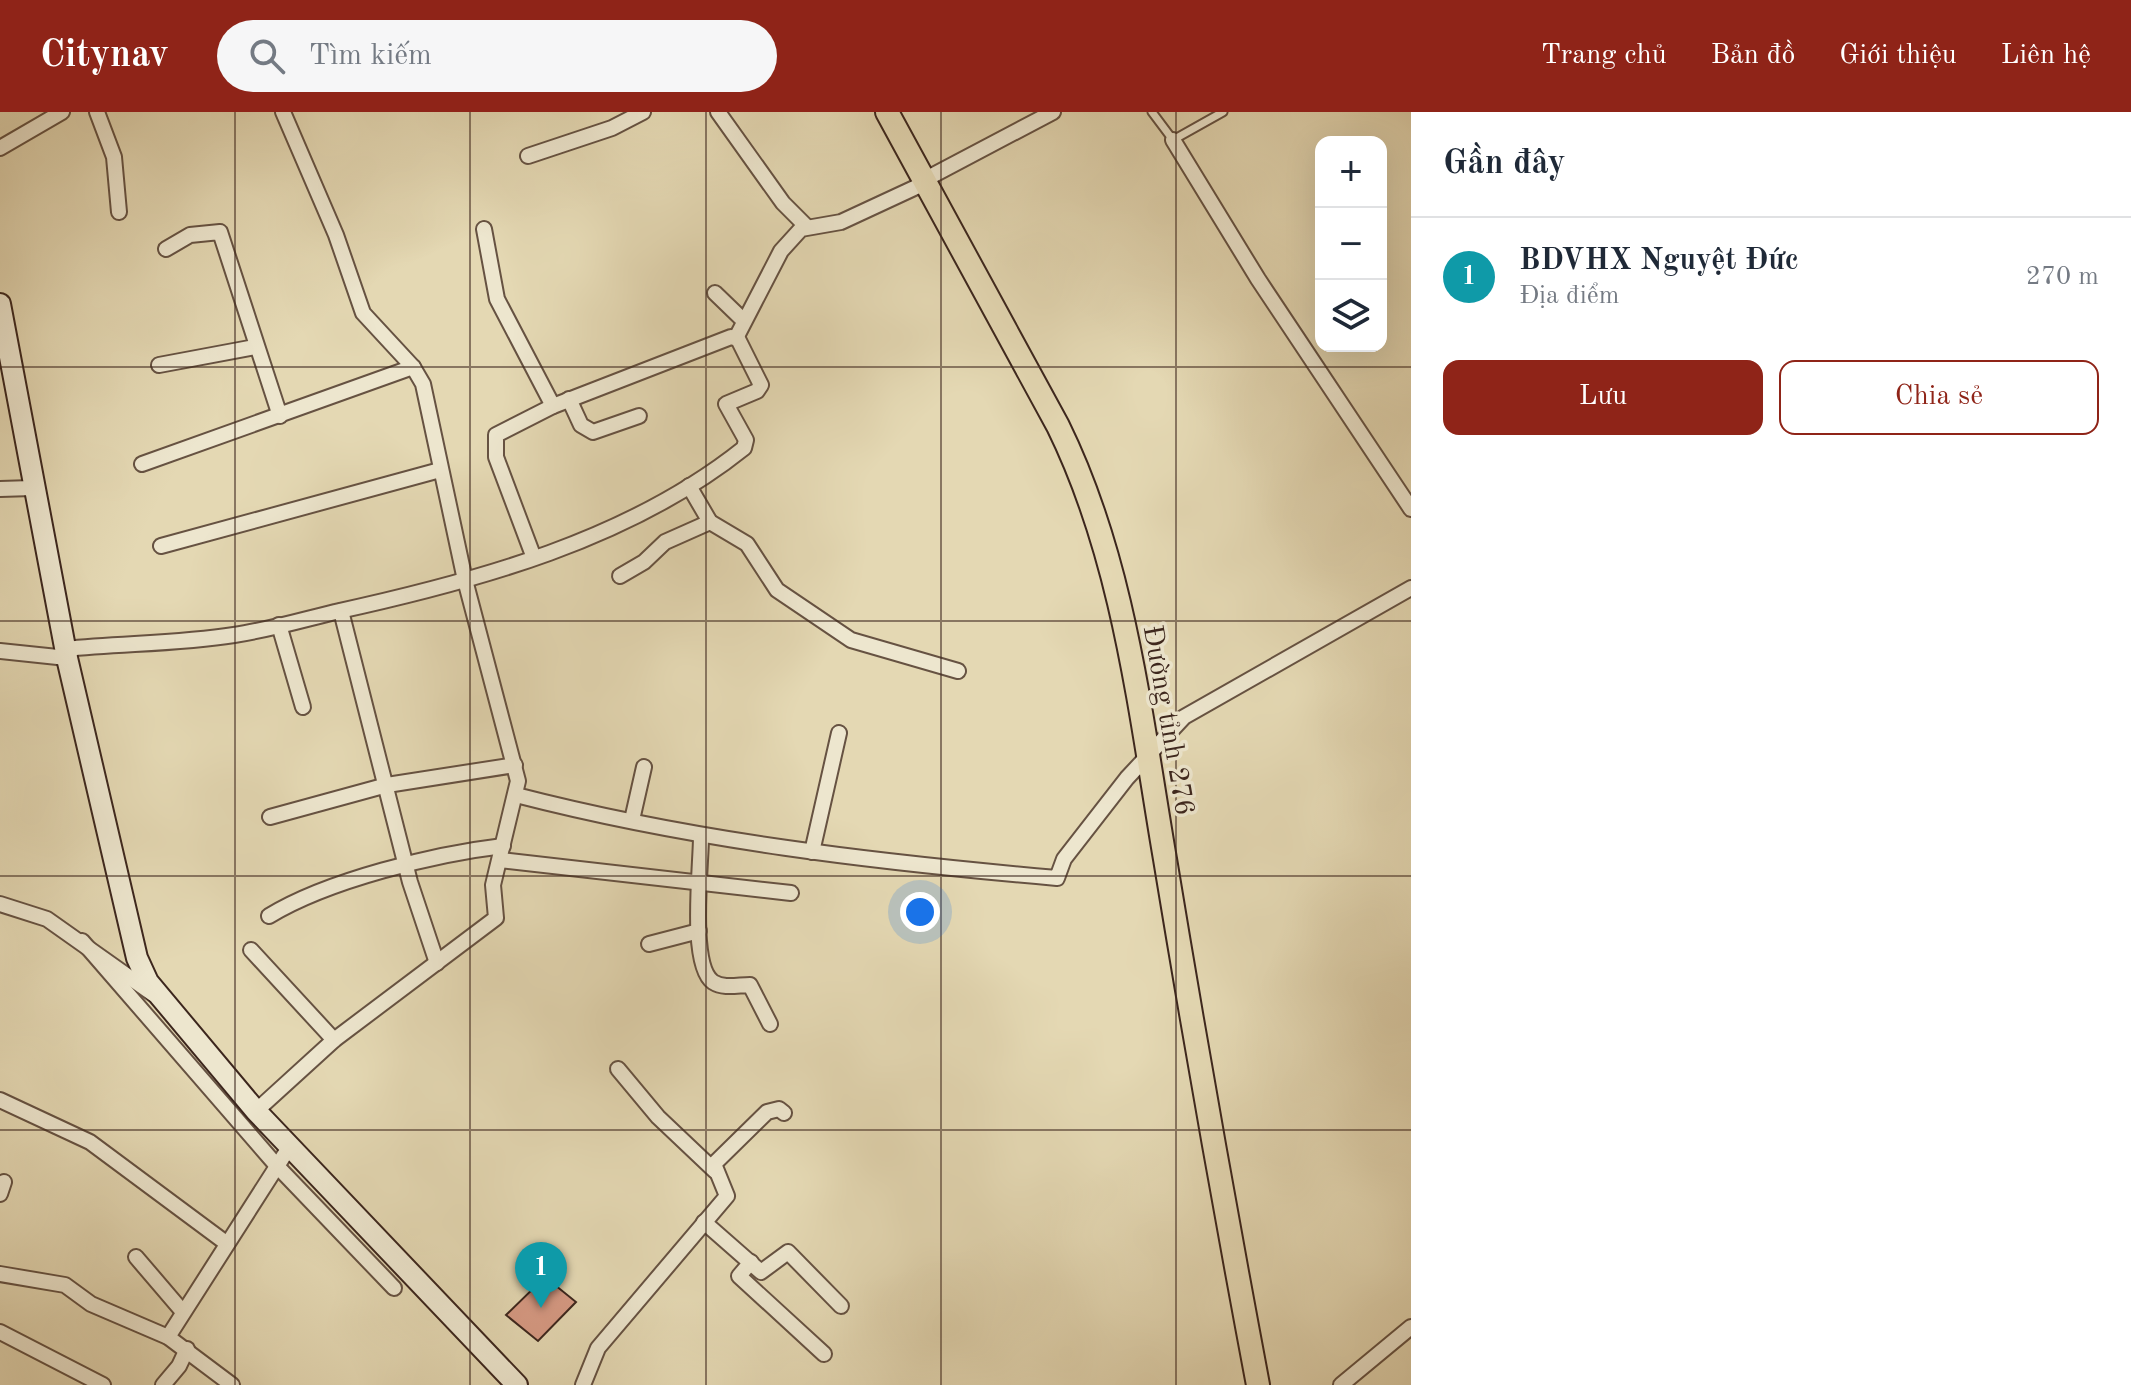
<!DOCTYPE html>
<html lang="vi">
<meta charset="utf-8">
<style>
body{margin:0;font-family:"Old Standard TT",serif;background:#f6f6f7;color:#1f2937}
.controls{position:absolute;right:24px;top:24px;display:grid;overflow:hidden;border-radius:16px;box-shadow:0 8px 32px #0002}
.controls button{width:72px;height:72px;display:grid;place-items:center;padding:0;border:0;border-bottom:2px solid #e0e1e3;background:#fff;color:#1f2937;font:40px sans-serif}
.you{position:absolute;left:920px;top:800px;width:28px;height:28px;margin:-20px;border:6px solid #fff;border-radius:50%;background:#1a73e8;box-shadow:0 0 0 12px #1a73e833}
.badge{display:grid;place-items:center;width:52px;height:52px;border-radius:50%;background:#8f2418;color:#fff;font-size:26px;font-weight:700}
.pin{position:absolute;translate:-50% -66px;filter:drop-shadow(0 2px 4px #0008)}
.pin::after{content:'';position:absolute;top:42px;width:28px;height:24px;background:inherit;clip-path:polygon(0 0,100% 0,50% 100%)}
.list{margin:0;padding:0;list-style:none}
h2{display:flex;justify-content:space-between;align-items:center;height:104px;margin:0;padding:0 32px;font-size:34px}
h2 small{font-size:26px;font-weight:400;color:#747a83}
.list li{display:grid;grid-template-columns:52px 1fr auto;gap:24px;align-items:center;box-sizing:border-box;height:120px;padding:0 32px;border-top:2px solid #e0e1e3}
.list b{display:block;font-size:30px;white-space:nowrap}
.list p{margin:0;font-size:26px;white-space:nowrap;color:#747a83}
.list em{font-size:26px;font-style:normal;color:#747a83}
.actions{display:flex;gap:16px;padding:24px 32px}
.actions a{flex:1;padding:18px 0;border:2px solid #8f2418;border-radius:16px;text-align:center;font-size:28px;color:#8f2418}
.actions .main{background:#8f2418;color:#fff}
.icon{flex:none;width:44px;height:44px;fill:none;stroke:currentColor;stroke-width:2;stroke-linecap:round;stroke-linejoin:round}
.map{position:relative;flex:none;width:1411px;height:1273px;overflow:hidden}
header{display:flex;align-items:center;gap:48px;box-sizing:border-box;height:112px;padding:0 40px;background:#8f2418;color:#fff}
header strong{font-size:38px}
nav{display:flex;gap:44px;margin-inline-start:auto;font-size:28px}
.search{width:560px;height:72px;background:#f6f6f7;display:flex;align-items:center;gap:20px;box-sizing:border-box;padding:0 28px;border-radius:44px;color:#747a83;font-size:30px}
main{display:flex}
aside{flex:1;background:#fff}
.map>svg:first-child{display:block}
.building{fill:#d79a84;stroke:#3c261d;stroke-width:2}
.lines{fill:none;stroke-linecap:round;stroke-linejoin:round}
.lane-casing{stroke:#665242;stroke-width:11}
.street-casing{stroke:#665242;stroke-width:18}
.secondary-casing{stroke:#3c261d;stroke-width:24}
.primary-casing{stroke:#3c261d;stroke-width:26}
.lane{stroke:#ede6ce;stroke-width:7}
.street{stroke:#ede6ce;stroke-width:14}
.secondary{stroke:#ede6ce;stroke-width:20}
.primary{stroke:#e4d8b3;stroke-width:22}
.grid{fill:none;stroke:#3c261d;stroke-width:2;stroke-opacity:0.55}
.labels{text-anchor:middle;stroke-width:7;stroke-linejoin:round;paint-order:stroke}
.street-label{font-size:28px;fill:#3c261d;stroke:#ede6ce}
</style>
<header>
<strong>Citynav</strong>
<div class="search"><svg class="icon" aria-label="search" viewBox="0 0 24 24"><circle cx="10" cy="10" r="6"/><path d="M15 15l6 6"/></svg>Tìm kiếm</div>
<nav><a>Trang chủ</a><a>Bản đồ</a><a>Giới thiệu</a><a>Liên hệ</a></nav>
</header>
<main>
<div class="map">
<svg width="1411" height="1273" viewBox="0 0 1411 1273">
<rect width="100%" height="100%" fill="#e4d8b3"/>
<filter id="stains"><feTurbulence type="fractalNoise" baseFrequency=".0025" numOctaves="4"/><feColorMatrix values="0 0 0 0 .2 0 0 0 0 .09 0 0 0 0 .02 0 0 0 .5 -.17"/></filter>
<radialGradient id="worn" r=".72"><stop offset=".6" stop-color="#630" stop-opacity="0"/><stop offset="1" stop-color="#630" stop-opacity=".3"/></radialGradient>
<polygon class="building" points="545,1165 576,1190 538,1229 506,1203"/>
<g class="lines">
<defs>
<polyline id="lane" points="1152,0 1173,28 1223,0"/>
<g id="street">
<polyline points="97,0 114,45 119,100"/>
<polyline points="718,0 783,91 807,115"/>
<polyline points="1173,28 1258,167 1411,397"/>
<polyline points="0,36 62,0"/>
<polyline points="528,44 612,16 643,0"/>
<polyline points="924,68 1053,0"/>
<polyline points="484,117 497,187 553,294"/>
<polyline points="166,137 190,123 220,120 280,304"/>
<polyline points="715,181 744,209"/>
<polyline points="736,226 781,139 801,117 841,110 925,71"/>
<polyline points="159,253 255,235"/>
<polyline points="569,287 581,313 593,320 639,304"/>
<polyline points="142,352 413,255"/>
<polyline points="689,374 710,410 747,432 777,478 851,528 958,559"/>
<polyline points="0,377 32,376"/>
<polyline points="161,434 440,358"/>
<polyline points="620,464 644,450 665,430 710,410"/>
<polyline points="341,499 410,770 437,851"/>
<polyline points="279,513 303,595"/>
<path d="M65 537C122 531 178 532 234 523 268 518 302 508 335 500 477 469 629 428 744 336L746 328 726 292 757 279 761 273 738 227 731 225 553 294 496 323V345L534 446"/>
<polyline points="0,539 67,546"/>
<path d="M516 683C694 729 875 750 1057 766L1064 747 1127 666 1184 605 1411 476"/>
<polyline points="270,705 387,673 515,653"/>
<polyline points="632,708 644,655"/>
<path d="M701 725C701 754 689 853 713 870 724 877 738 873 750 873L770 912"/>
<polyline points="812,740 839,621"/>
<polyline points="500,748 791,781"/>
<polyline points="0,792 47,807 153,882"/>
<path d="M269 804C328 768 435 742 503 734"/>
<polyline points="82,829 277,1054 394,1176"/>
<polyline points="649,832 699,819"/>
<polyline points="251,838 334,928"/>
<polyline points="618,957 658,1005 715,1059"/>
<polyline points="0,988 90,1030 226,1131"/>
<polyline points="256,999 334,928 496,806 493,773 518,669 465,468 423,272 413,255 363,201 336,123 283,0"/>
<polyline points="0,1082 4,1070"/>
<polyline points="704,1110 761,1160 788,1140 841,1194"/>
<polyline points="136,1145 183,1200"/>
<polyline points="751,1150 739,1164 824,1242"/>
<polyline points="0,1162 65,1173 91,1192 168,1225 232,1273"/>
<polyline points="0,1220 103,1273"/>
<polyline points="168,1225 290,1034"/>
<polyline points="163,1273 179,1254 187,1237"/>
<polyline points="583,1273 598,1236 727,1084 714,1052 767,1000 779,997 784,1001"/>
<polyline points="1341,1273 1411,1215"/>
</g>
<polyline id="secondary" points="0,192 67,546 137,846 148,870 256,999 517,1273"/>
<path id="primary" d="M887 0 1058 314C1124 448 1140 601 1165 747 1194 923 1225 1098 1258 1273"/>
</defs>
<use href="#lane" class="lane-casing"/>
<use href="#street" class="street-casing"/>
<use href="#secondary" class="secondary-casing"/>
<use href="#primary" class="primary-casing"/>
<use href="#lane" class="lane"/>
<use href="#street" class="street"/>
<use href="#secondary" class="secondary"/>
<use href="#primary" class="primary"/>
</g>
<path class="grid" d="M235 0V1273M470 0V1273M706 0V1273M941 0V1273M1176 0V1273M0 255H1411M0 509H1411M0 764H1411M0 1018H1411"/>
<g class="labels">
<g class="street-label">
<text transform="translate(1170 608) rotate(80)" y="10">Đường tỉnh 276</text>
</g>
</g>
<rect width="100%" height="100%" filter="url(#stains)"/>
<rect width="100%" height="100%" fill="url(#worn)"/>
</svg>
<div class="controls">
<button>+</button>
<button>−</button>
<button><svg class="icon" aria-label="layers" viewBox="0 0 24 24"><path d="M12 4l9 5-9 5-9-5zM3 14l9 5 9-5"/></svg></button>
</div>
<div class="you"></div>
<div class="pin badge" style="left:541px;top:1196px;background:#0f9aa8">1</div>
</div>
<aside>
<h2>Gần đây<small></small></h2>
<ul class="list">
<li><span class="badge" style="background:#0f9aa8">1</span><div><b>BDVHX Nguyệt Đức</b><p>Địa điểm</p></div><em>270 m</em></li>
</ul>
<div class="actions"><a class="main">Lưu</a><a>Chia sẻ</a></div>
</aside>
</main>
